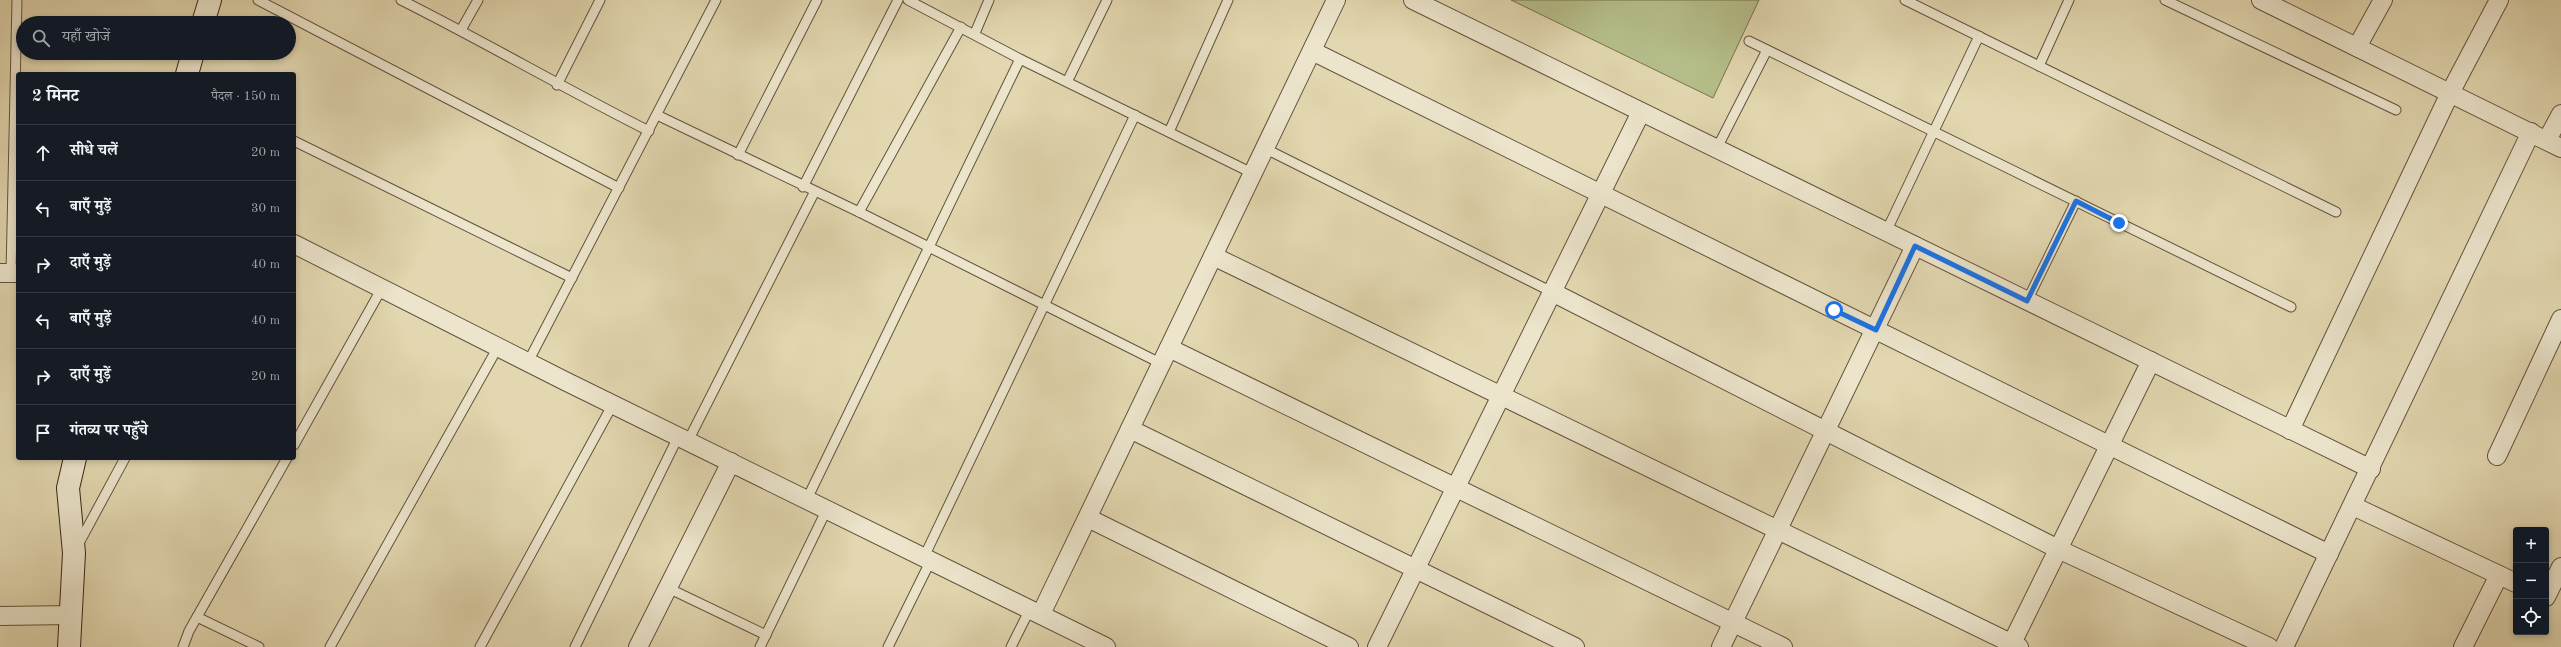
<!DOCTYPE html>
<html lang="hi">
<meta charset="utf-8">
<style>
body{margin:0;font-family:"Old Standard TT","Noto Serif Devanagari",serif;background:#242831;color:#f1f3f6}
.controls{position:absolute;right:12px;bottom:12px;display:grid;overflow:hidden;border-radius:4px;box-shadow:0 2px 6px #0003}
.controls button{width:36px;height:36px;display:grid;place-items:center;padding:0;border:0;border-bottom:1px solid #363941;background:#171b24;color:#f1f3f6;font:20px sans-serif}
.stop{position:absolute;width:12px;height:12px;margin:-9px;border:3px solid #1a73e8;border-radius:50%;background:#fff}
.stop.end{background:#1a73e8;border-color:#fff;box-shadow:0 1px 4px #0008}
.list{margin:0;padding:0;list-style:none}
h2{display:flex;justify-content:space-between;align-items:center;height:52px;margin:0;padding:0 16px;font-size:17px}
h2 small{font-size:13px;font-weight:400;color:#9ea1a6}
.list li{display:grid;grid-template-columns:26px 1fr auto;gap:12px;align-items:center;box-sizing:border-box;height:56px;padding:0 16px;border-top:1px solid #363941}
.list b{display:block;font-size:15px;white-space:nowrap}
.list em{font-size:13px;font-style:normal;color:#9ea1a6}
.icon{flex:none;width:22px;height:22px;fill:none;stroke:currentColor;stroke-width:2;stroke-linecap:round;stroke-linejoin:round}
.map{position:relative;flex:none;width:2561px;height:647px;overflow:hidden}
.search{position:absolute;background:#171b24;box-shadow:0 2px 6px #0003;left:16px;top:16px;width:280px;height:44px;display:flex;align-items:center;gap:10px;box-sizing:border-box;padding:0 14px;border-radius:22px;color:#9ea1a6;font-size:15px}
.panel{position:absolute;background:#171b24;box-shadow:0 2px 6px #0003;left:16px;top:72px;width:280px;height:388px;border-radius:4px}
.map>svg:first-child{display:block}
.green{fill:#b5be8a;stroke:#777250}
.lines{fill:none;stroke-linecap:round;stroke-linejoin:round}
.lane-casing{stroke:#63533c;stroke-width:11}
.street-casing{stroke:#63533c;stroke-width:20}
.secondary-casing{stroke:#392715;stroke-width:24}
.lane{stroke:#ece5cc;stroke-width:9}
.street{stroke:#ece5cc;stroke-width:18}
.secondary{stroke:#ece5cc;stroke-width:22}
.route{stroke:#1a73e8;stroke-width:5}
</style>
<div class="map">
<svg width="2561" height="647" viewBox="0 0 2561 647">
<rect width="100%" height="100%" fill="#e2d7b0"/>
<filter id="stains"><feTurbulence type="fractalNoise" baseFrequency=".005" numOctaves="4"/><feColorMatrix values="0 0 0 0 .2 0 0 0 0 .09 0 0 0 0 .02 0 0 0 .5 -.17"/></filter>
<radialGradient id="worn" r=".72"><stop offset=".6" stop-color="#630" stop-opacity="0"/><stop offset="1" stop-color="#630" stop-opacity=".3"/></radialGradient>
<polygon class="green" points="1511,0 1759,0 1713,98"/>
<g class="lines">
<defs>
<g id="lane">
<polyline points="258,0 619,188"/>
<path d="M401 0C485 42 565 89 649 131"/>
<polyline points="908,0 1020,59 1252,173"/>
<polyline points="1905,0 2336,212"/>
<polyline points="2165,0 2396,110"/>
<polyline points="461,30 478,0"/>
<polyline points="975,33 989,0"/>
<polyline points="1749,41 2291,307"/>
<polyline points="2039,66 2069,0"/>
<polyline points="1068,80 1107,0"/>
<polyline points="557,85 600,0"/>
<polyline points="657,115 859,212 1162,364"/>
<polyline points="1169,132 1228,0"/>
<polyline points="294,141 572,278"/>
<polyline points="1264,148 1552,292"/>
<polyline points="1717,148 1767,50"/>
<polyline points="738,155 817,0"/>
<polyline points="803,187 898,0"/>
<polyline points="859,212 961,27"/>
<polyline points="1886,232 1979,36"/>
<polyline points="11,273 17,0"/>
<polyline points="2027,301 2076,201"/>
<polyline points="528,362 716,0"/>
<polyline points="688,441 814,193"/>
<polyline points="294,445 382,288"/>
<polyline points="807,499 1020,59"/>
<polyline points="78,545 125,458"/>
<polyline points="924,557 1135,115"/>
<polyline points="668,588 766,635"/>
<polyline points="197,617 259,647"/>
<polyline points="183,647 189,631 287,458"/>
<polyline points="330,647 498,347"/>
<polyline points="480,647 613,404"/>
<polyline points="575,647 678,437"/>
<polyline points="760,647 827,509"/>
<polyline points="888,647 931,560"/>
<polyline points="1011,647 1030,609"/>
</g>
<g id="street">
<polyline points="1413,0 2371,469"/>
<polyline points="2261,0 2561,148"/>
<polyline points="2357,47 2383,0"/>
<polyline points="1312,51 2329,554"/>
<polyline points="2547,140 2561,114"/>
<polyline points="294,244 565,381 1106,647"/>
<polyline points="1213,256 2019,647"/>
<polyline points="0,273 18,273"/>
<polyline points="1552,292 2058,549 2269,647"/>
<polyline points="1169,348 1783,647"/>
<polyline points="1130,429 1575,647"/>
<polyline points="2290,430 2450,93 2499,0"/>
<polyline points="2497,456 2561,319"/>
<polyline points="2353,506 2516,583"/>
<polyline points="1088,518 1349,647"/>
<polyline points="2546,597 2561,567"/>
<polyline points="1041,614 1336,0"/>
<polyline points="0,616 71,615"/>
<polyline points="638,647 731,462"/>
<polyline points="1377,647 1641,112"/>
<polyline points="1721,647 1915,246"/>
<polyline points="2010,647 2151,361"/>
<polyline points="2284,647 2531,132"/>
<polyline points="2463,647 2499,575"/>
</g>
<g id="secondary">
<polyline points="203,23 210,0"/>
<polyline points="187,74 193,53"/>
<polyline points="69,647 74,553 68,488 75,458"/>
</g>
</defs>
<use href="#lane" class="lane-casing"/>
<use href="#street" class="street-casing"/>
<use href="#secondary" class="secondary-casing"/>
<use href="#lane" class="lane"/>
<use href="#street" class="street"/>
<use href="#secondary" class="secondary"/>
</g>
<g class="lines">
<polyline class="route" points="1834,310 1876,330 1915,246 2027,301 2076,201 2119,223"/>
</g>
<rect width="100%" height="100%" filter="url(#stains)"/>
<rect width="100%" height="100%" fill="url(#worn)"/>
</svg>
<div class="controls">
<button>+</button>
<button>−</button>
<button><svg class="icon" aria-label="locate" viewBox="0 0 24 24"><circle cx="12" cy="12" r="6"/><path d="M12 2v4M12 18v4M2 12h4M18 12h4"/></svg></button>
</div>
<div class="stop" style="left:1834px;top:310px"></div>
<div class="stop end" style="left:2119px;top:223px"></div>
<div class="search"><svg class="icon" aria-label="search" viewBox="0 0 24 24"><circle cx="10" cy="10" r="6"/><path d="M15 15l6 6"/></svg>यहाँ खोजें</div>
<section class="panel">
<h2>2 मिनट<small>पैदल · 150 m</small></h2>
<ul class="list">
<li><svg class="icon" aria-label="ahead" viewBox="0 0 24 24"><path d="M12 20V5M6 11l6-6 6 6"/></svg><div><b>सीधे चलें</b></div><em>20 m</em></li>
<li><svg class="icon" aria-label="left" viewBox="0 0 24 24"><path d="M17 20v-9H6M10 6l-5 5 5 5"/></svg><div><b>बाएँ मुड़ें</b></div><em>30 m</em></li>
<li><svg class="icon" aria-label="right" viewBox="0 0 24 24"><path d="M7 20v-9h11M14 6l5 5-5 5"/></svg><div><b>दाएँ मुड़ें</b></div><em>40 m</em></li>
<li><svg class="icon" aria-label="left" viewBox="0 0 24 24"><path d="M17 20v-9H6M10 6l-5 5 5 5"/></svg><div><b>बाएँ मुड़ें</b></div><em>40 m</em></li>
<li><svg class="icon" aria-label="right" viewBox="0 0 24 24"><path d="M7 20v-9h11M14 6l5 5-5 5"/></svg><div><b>दाएँ मुड़ें</b></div><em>20 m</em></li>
<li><svg class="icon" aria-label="arrive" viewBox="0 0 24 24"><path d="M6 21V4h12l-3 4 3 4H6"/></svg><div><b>गंतव्य पर पहुँचे</b></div></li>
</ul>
</section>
</div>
